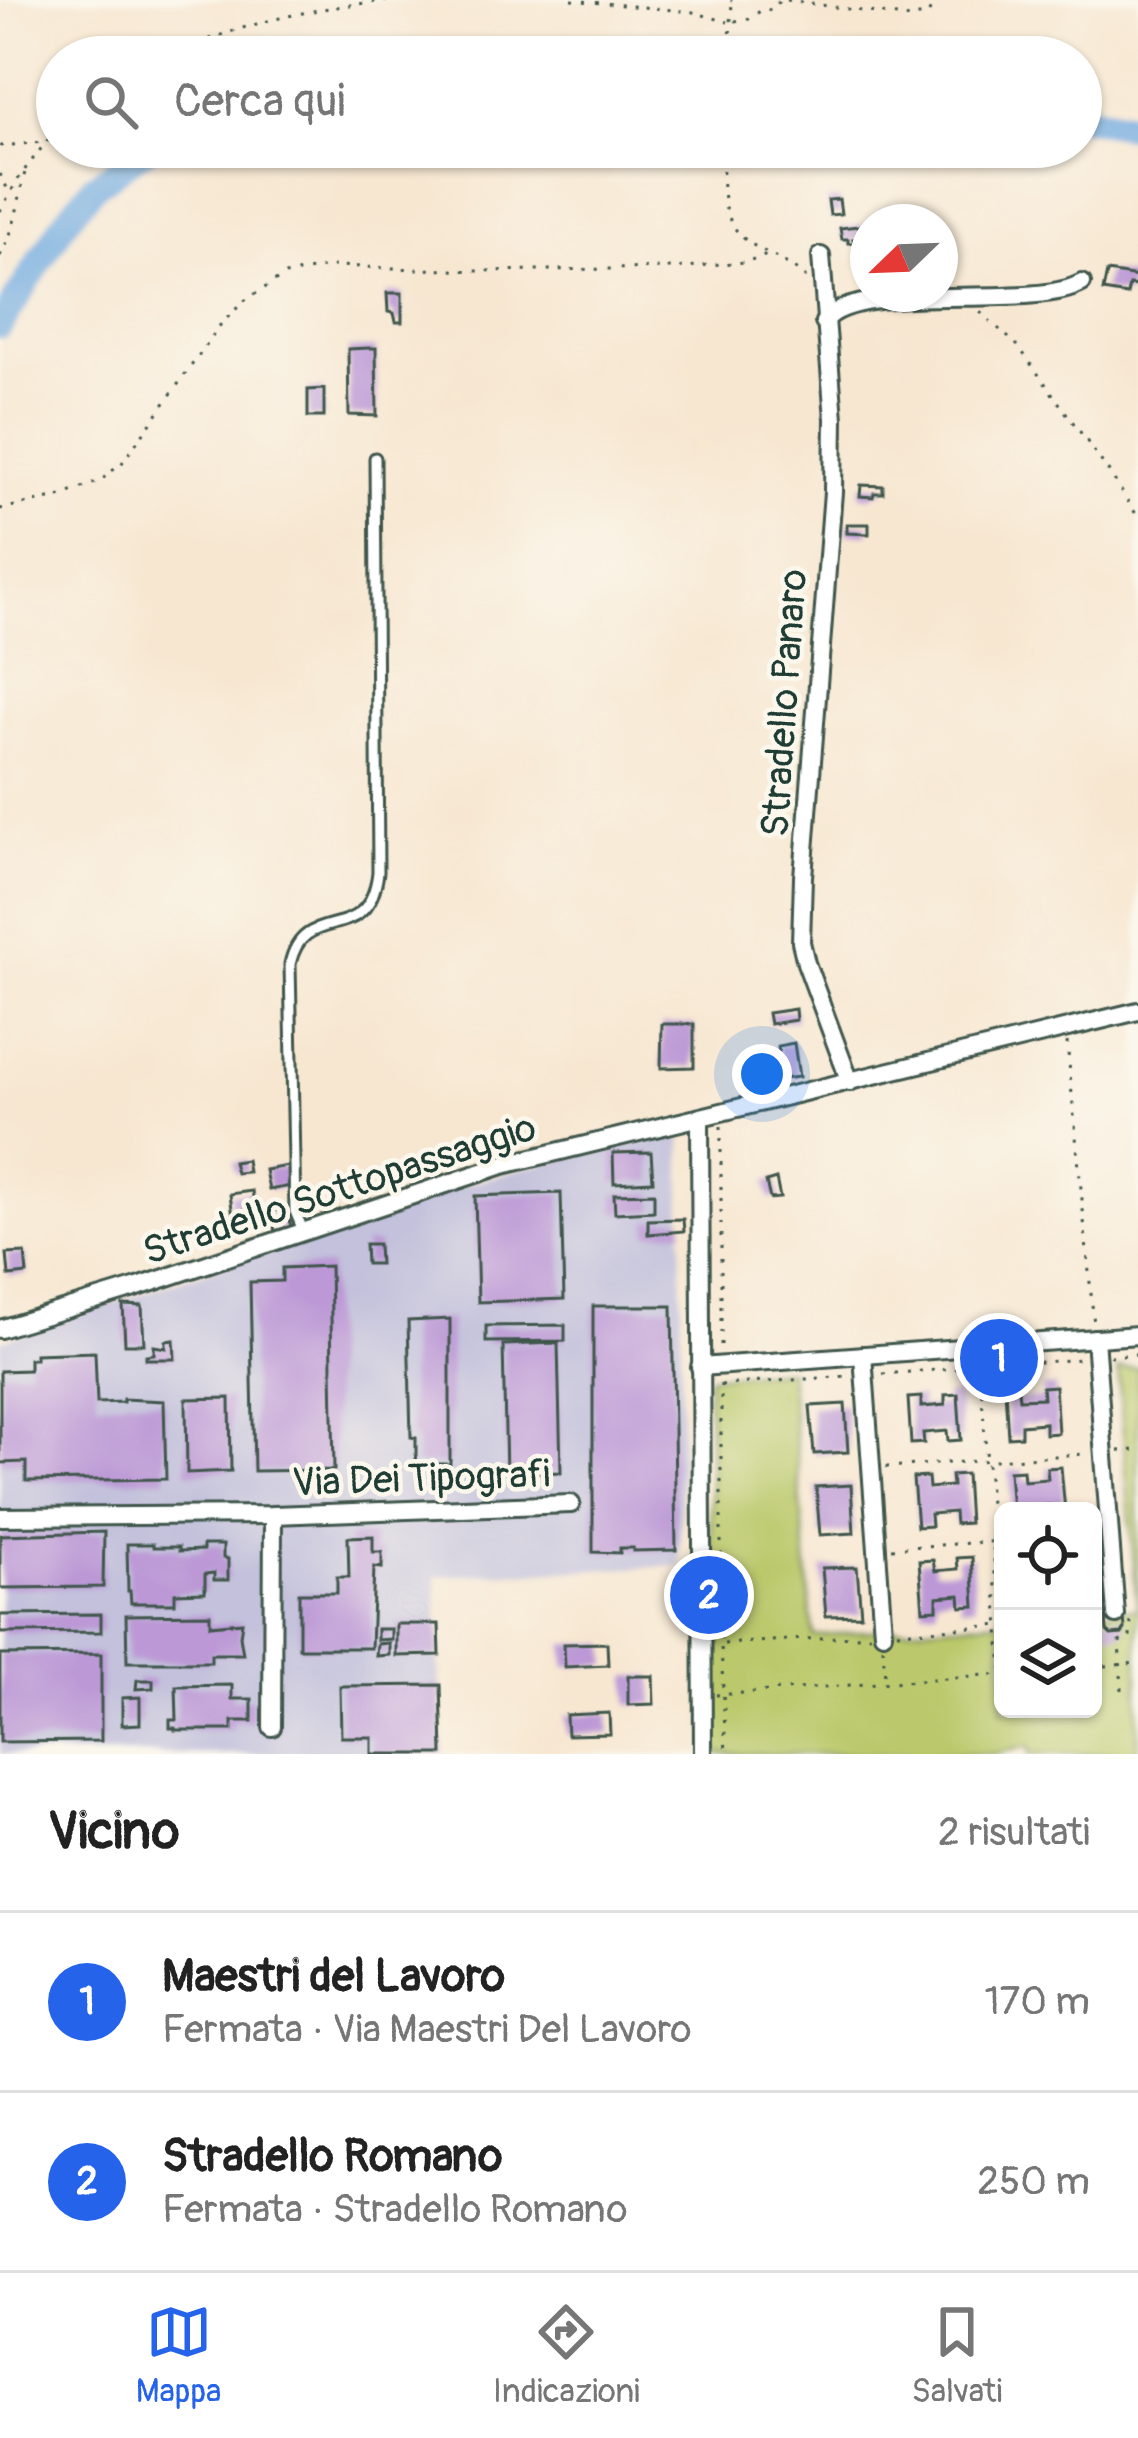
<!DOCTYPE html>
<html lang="it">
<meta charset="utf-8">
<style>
body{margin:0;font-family:Pangolin,sans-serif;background:#f6f6f6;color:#222}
.controls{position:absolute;right:36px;bottom:36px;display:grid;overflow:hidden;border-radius:18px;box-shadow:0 3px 9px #0004}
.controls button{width:108px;height:108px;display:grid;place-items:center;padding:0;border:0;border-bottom:3px solid #e0e0e0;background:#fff;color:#222;font:60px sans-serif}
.compass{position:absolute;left:850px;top:204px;width:108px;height:108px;border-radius:50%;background:#fff;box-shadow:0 3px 9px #0004;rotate:247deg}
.you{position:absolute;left:762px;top:1074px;width:42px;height:42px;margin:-30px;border:9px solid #fff;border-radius:50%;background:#1a73e8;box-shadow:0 0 0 18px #1a73e833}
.badge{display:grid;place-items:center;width:78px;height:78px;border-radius:50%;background:#2563eb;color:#fff;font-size:39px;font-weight:700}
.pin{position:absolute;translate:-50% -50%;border:6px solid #fff;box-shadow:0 3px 12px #0006}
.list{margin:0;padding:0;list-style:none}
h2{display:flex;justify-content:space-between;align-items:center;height:156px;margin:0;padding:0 48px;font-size:51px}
h2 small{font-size:39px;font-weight:400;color:#767676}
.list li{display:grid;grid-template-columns:78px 1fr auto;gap:36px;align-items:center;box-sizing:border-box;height:180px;padding:0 48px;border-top:3px solid #e0e0e0}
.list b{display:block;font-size:45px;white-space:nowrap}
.list p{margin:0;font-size:39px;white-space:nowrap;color:#767676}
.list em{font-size:39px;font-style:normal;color:#767676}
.icon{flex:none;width:66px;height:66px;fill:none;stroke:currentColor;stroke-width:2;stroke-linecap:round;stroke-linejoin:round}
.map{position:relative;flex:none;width:1138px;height:1754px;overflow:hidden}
.search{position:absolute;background:#fff;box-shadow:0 3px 9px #0004;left:36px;right:36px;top:36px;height:132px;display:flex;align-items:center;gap:30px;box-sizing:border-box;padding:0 42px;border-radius:66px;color:#767676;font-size:45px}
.sheet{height:516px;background:#fff}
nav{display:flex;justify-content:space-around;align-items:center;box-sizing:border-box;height:168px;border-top:3px solid #e0e0e0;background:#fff;font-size:33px;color:#767676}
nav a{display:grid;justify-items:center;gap:6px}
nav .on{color:#2563eb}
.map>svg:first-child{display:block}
.industrial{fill:#c3c1db}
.green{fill:#bbc96c;stroke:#6d8350;stroke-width:3}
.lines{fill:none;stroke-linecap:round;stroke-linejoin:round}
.river{stroke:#6ea9df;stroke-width:27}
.building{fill:#bc99d6}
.service-casing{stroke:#3f564c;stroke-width:15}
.minor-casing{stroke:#3f564c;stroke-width:22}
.path{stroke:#3f564c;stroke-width:3;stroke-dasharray:3 9;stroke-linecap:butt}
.service{stroke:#fff;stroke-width:9}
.minor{stroke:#fff;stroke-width:16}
.path-bridge{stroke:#3f564c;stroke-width:3;stroke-dasharray:3 9;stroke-linecap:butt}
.labels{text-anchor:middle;stroke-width:9;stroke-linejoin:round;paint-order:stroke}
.street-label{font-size:39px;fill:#1f3d34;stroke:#fbf7ec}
</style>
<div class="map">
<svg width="1138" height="1754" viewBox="0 0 1138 1754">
<rect width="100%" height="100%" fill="#fbf7ec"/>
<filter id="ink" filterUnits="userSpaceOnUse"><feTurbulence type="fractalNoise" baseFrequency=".00833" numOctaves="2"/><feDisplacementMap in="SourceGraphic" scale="24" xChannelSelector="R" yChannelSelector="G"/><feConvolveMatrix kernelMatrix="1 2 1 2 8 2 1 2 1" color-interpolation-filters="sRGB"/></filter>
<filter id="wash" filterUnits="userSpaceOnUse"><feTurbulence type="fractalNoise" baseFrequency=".004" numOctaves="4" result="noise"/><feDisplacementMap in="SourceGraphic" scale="48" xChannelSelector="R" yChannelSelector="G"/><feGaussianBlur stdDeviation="2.7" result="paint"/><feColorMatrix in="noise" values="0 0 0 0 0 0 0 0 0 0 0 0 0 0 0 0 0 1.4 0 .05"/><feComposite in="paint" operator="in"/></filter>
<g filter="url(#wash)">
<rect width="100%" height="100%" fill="#f7e7d1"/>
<polygon class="industrial" points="671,1133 680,1134 682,1142 680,1566 436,1576 442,1754 0,1754 0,1341 458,1186 591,1151"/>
<polygon class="green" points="1138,1368 1138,1754 1030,1754 1029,1746 994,1754 716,1754 708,1381 710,1376 789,1370 813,1636 1003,1620 1003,1709 1093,1709 1093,1613 1137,1608 1118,1369"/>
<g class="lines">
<g class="river">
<polyline points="1081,116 1138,127"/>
<polyline points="0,325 64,223 94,186 149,147"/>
</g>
</g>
<g id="blocks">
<g class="building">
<polygon points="839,199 841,214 830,215 828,200"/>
<polygon points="868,225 868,238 853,239 854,243 848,243 848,239 842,239 840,228"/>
<polygon points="1107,272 1138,277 1138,286 1129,285 1127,295 1103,291"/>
<polygon points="387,293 402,293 402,322 396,322 394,313 388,312"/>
<polygon points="369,348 376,348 377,416 349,415 348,349"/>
<polygon points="324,389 324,417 308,417 308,390"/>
<polygon points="861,485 883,486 883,493 874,493 873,497 860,496"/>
<polygon points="847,524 869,524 869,534 847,533"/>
<polygon points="795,1009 796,1020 770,1024 768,1013"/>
<polygon points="662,1024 694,1024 694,1067 661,1068"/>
<polygon points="794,1043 799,1077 782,1079 778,1046"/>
<polygon points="651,1152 653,1181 614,1183 613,1153"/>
<polygon points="246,1160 248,1172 236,1173 233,1162"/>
<polygon points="288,1166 291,1186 269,1190 265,1170"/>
<polygon points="776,1179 780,1198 770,1199 766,1182"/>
<polygon points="252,1191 259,1227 235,1231 230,1194"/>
<polygon points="561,1193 564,1299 478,1302 475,1196"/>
<polygon points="654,1193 654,1211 615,1213 614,1194"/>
<polygon points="285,1208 291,1226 275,1231 270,1212"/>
<polygon points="683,1219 684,1231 648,1234 648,1220"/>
<polygon points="365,1244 378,1244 379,1264 366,1264"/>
<polygon points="25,1253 27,1274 9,1276 7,1254"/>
<polygon points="330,1266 334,1470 254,1471 250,1282 282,1281 282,1268"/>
<polygon points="123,1305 142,1306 144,1344 125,1344"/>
<polygon points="593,1306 672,1306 676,1550 633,1551 633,1548 620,1548 620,1553 593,1552"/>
<polygon points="450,1319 450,1464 416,1464 416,1438 411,1437 408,1321"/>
<polygon points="565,1325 565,1341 486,1342 486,1326"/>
<polygon points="174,1340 175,1359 146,1359 146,1355 154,1354 154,1346 166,1348 166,1341"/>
<polygon points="558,1343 561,1472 506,1474 503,1345"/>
<polygon points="95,1352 97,1403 123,1402 123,1399 164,1401 166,1479 26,1481 26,1462 0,1463 0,1371 29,1370 29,1359 35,1359 35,1354"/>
<polygon points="1055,1386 1058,1433 1045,1434 1045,1423 1021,1425 1021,1436 1008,1437 1005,1390 1018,1389 1019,1399 1043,1398 1042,1387"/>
<polygon points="958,1394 961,1440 948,1441 947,1431 923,1433 924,1443 911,1444 908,1398 921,1397 921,1407 945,1405 945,1395"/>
<polygon points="230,1398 231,1471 187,1473 186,1399"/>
<polygon points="845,1404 848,1452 814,1454 810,1406"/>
<polygon points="1061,1467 1065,1511 1050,1511 1050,1505 1026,1507 1026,1511 1012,1511 1009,1471 1023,1470 1024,1481 1048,1479 1047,1468"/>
<polygon points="966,1474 969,1523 955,1524 954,1512 930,1514 931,1526 917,1527 913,1478 928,1477 929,1488 952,1486 951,1475"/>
<polygon points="851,1485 854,1533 820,1535 816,1487"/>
<polygon points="104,1532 103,1587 0,1588 0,1535"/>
<polygon points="373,1536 373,1552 382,1552 382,1568 374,1567 371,1648 299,1648 299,1593 337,1593 337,1577 349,1577 348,1537"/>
<polygon points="127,1544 153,1544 153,1547 179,1547 179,1551 203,1550 203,1545 223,1545 223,1558 228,1559 228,1580 214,1580 214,1573 205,1574 205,1592 175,1593 175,1603 131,1603 130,1591 128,1591"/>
<polygon points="972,1557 975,1606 961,1607 960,1595 937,1597 937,1609 923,1610 919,1561 933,1560 935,1571 958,1569 957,1558"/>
<polygon points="857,1567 861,1615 826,1616 822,1568"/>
<polygon points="101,1614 101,1632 0,1633 0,1615"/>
<polygon points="210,1614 210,1625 242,1622 240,1636 243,1654 211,1654 211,1662 127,1662 126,1615"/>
<polygon points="1124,1617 1125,1629 1122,1634 1111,1635 1107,1631 1106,1618"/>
<polygon points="396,1624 439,1624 440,1655 396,1656"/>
<polygon points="377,1629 391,1629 391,1639 377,1640"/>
<polygon points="389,1643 389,1655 376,1656 377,1644"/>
<polygon points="607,1643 608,1665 565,1667 564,1644"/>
<polygon points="101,1654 101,1741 0,1742 0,1655"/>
<polygon points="628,1676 653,1676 654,1704 628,1705"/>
<polygon points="137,1680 153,1680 153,1688 136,1689"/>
<polygon points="232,1685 232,1699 252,1699 252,1721 232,1721 232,1730 175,1730 175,1728 170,1728 170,1720 177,1720 176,1686"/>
<polygon points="441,1685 443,1754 372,1754 372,1737 341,1737 340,1686"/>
<polygon points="140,1697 140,1724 122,1725 122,1698"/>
<polygon points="609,1713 610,1734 567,1735 566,1715"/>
</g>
</g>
</g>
<g filter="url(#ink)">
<use href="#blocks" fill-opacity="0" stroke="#3f564c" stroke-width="3"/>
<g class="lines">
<defs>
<path id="service" d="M304 1233 295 1211 290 964C304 899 369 951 378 872L375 458"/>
<g id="minor">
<polyline points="821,256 834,419 833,492 803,877 801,942 806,963 850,1082"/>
<path d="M824 322C855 278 1030 312 1082 283"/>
<polyline points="700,1119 703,1754"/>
<polyline points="0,1329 138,1287 503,1165 1138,1011"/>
<polyline points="1095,1338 1116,1615"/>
<polyline points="863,1355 883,1633"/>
<polyline points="700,1367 1138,1335"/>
<polyline points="0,1517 273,1515 571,1504"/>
<polyline points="272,1727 273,1515"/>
</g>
</defs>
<use href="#service" class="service-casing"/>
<use href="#minor" class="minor-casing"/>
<g class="path">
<polyline points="572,0 693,12 728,22"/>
<polyline points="731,0 732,1"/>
<polyline points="787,0 910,18 928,14 937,0"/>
<polyline points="735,21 749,19 763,9 771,10 780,0"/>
<path d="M164 57C239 24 322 4 405 0"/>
<polyline points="0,146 44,142"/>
<path d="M724 147C722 187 717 226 758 248 775 257 792 265 806 278"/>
<polyline points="0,174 9,192"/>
<polyline points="0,211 20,176 57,128"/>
<path d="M0 256C16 229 18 201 25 172"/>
<polyline points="980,312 1018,346 1109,472 1138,517"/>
<polyline points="0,509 59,497 100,481 122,463 221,324 244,301 285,275 334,266 478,271 675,268 744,262 771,254"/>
<polyline points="1067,1042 1094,1325"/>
<polyline points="721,1126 721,1350"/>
<polyline points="1110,1356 1138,1354"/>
<polyline points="980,1368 1003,1683"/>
<polyline points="883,1374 1082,1359"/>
<polyline points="721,1384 721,1645 726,1754"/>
<polyline points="721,1385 849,1376"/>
<polyline points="1119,1451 1138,1450"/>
<polyline points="886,1467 1086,1454"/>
<polyline points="892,1548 1003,1541"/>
<polyline points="897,1632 1003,1625"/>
<polyline points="724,1644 870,1635"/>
<polyline points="883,1647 885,1679"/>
<polyline points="1093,1667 1138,1663"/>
<polyline points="1122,1690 1119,1642 1130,1637 1131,1621"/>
<polyline points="716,1695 1000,1674"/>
</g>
<use href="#service" class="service"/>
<use href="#minor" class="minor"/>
<polyline class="path-bridge" points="729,57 732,1"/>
</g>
</g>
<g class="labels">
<g class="street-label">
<text transform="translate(783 703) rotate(-86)" y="14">Stradello Panaro</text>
<text transform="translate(339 1188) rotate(-18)" y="14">Stradello Sottopassaggio</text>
<text transform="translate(421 1477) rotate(-2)" y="14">Via Dei Tipografi</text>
</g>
</g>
</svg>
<div class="controls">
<button><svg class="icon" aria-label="locate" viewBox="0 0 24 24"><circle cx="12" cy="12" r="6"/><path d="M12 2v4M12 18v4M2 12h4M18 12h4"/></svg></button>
<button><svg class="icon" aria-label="layers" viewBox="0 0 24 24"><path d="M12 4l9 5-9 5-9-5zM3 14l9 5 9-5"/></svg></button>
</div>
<svg class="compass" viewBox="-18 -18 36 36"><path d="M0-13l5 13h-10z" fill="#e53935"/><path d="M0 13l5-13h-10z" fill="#767676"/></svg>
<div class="you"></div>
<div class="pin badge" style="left:999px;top:1358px">1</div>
<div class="pin badge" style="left:709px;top:1595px">2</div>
<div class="search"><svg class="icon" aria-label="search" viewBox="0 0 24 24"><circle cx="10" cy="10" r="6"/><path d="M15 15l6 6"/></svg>Cerca qui</div>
</div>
<section class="sheet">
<h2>Vicino<small>2 risultati</small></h2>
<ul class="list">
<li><span class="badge">1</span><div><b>Maestri del Lavoro</b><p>Fermata · Via Maestri Del Lavoro</p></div><em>170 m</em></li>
<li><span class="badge">2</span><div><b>Stradello Romano</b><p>Fermata · Stradello Romano</p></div><em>250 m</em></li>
</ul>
</section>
<nav>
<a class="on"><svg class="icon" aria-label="map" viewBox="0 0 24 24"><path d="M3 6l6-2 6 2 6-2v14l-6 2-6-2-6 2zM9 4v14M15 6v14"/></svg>Mappa</a>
<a><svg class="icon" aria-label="directions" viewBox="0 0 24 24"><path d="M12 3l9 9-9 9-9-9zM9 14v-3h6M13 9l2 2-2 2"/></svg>Indicazioni</a>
<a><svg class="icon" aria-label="saved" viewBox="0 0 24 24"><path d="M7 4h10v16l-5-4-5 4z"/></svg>Salvati</a>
</nav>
